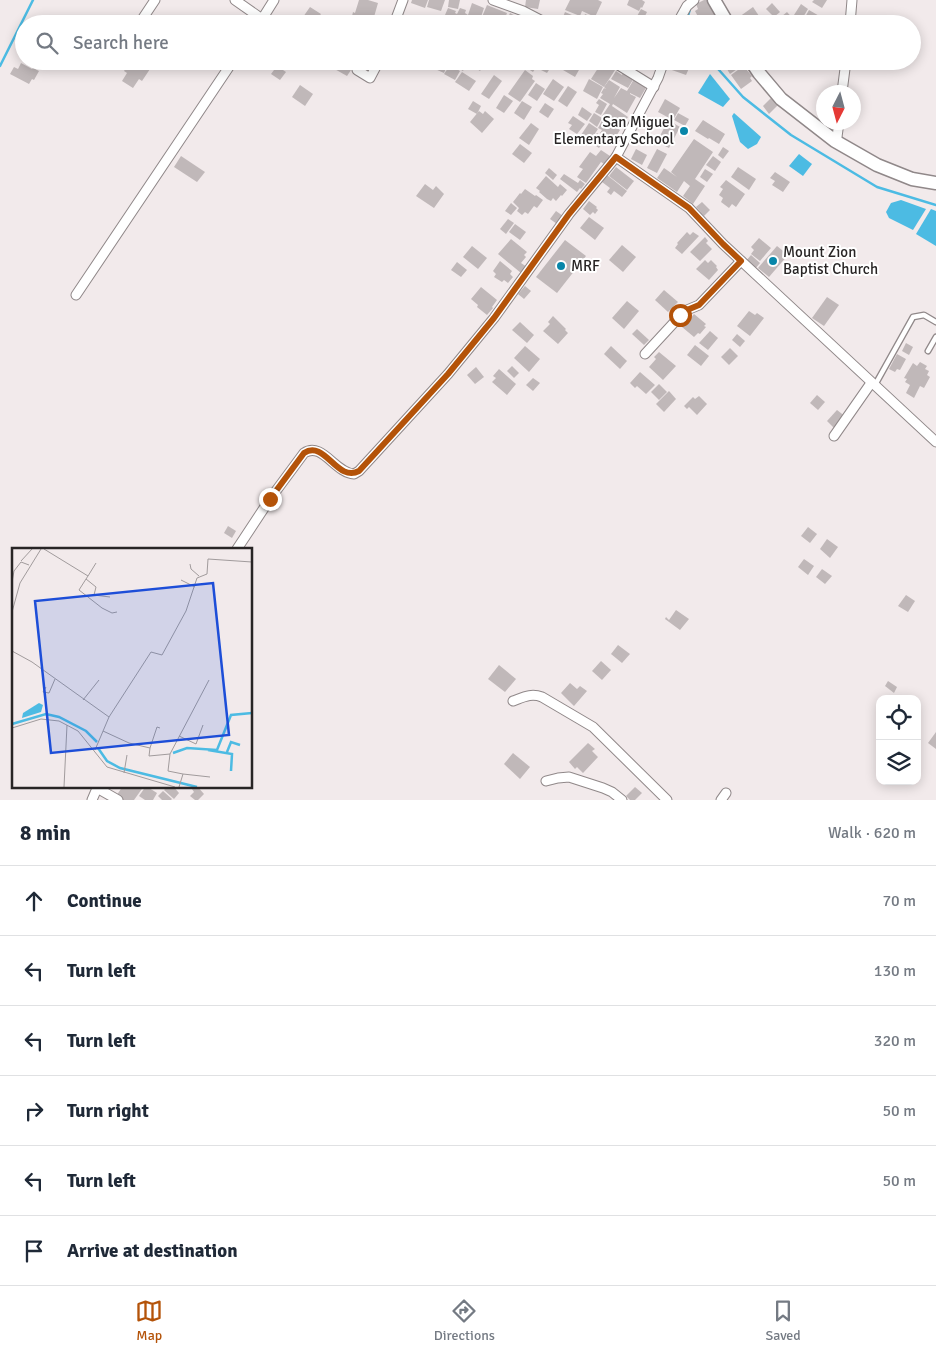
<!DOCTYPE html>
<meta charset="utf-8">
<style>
body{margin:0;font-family:Signika,sans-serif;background:#f6f6f7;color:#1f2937}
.controls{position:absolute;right:15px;bottom:15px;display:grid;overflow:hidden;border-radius:10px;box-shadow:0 2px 12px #0003}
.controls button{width:45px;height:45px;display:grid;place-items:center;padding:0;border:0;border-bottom:1px solid #e0e1e3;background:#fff;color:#1f2937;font:25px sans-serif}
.compass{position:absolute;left:816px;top:85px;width:45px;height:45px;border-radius:50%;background:#fff;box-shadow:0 2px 12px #0003;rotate:186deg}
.stop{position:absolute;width:15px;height:15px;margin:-11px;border:4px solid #b45309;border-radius:50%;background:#fff}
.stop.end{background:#b45309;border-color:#fff;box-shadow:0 1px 5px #0008}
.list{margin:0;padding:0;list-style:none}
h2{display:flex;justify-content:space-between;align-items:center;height:65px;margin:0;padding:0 20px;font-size:21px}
h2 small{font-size:16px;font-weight:400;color:#747a83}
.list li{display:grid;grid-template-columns:32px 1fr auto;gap:15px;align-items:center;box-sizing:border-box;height:70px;padding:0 20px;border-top:1px solid #e0e1e3}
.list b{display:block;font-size:19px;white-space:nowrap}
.list em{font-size:16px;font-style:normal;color:#747a83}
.icon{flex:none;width:28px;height:28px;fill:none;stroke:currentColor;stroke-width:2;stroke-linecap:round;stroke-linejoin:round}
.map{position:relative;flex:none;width:936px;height:800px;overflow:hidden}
.search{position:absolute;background:#fff;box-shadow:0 2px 12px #0003;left:15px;right:15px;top:15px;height:55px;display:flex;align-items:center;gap:12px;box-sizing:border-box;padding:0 18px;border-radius:28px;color:#747a83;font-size:19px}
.sheet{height:485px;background:#fff}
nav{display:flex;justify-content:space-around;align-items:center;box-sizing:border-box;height:70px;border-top:1px solid #e0e1e3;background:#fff;font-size:14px;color:#747a83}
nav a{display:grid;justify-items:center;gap:2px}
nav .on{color:#b45309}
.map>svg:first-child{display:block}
.water{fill:#4cbbe3}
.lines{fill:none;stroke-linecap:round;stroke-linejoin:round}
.stream{stroke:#4cbbe3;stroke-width:2.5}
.building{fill:#c0b8b9}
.lane-casing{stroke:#908889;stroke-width:7}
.street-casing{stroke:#908889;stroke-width:11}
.secondary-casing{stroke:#908889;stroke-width:15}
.lane{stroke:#fff;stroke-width:4.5}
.street{stroke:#fff;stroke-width:9}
.secondary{stroke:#fff;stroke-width:12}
.route{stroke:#b45309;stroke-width:6}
.poi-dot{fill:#0886a9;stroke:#fff;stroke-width:2}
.labels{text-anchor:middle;stroke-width:4;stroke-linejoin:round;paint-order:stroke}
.poi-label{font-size:15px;fill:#282525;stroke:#fff;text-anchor:start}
.inset-river{fill:none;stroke:#4cbbe3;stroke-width:2.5}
.inset-road{fill:none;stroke:#a19b9c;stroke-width:1}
.view{fill:#1d4ed8;fill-opacity:0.15;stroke:#1d4ed8;stroke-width:2.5}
.inset-edge{fill:none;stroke:#282525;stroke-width:2.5}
</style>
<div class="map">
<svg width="936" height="800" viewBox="0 0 936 800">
<rect width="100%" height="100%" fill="#f2eaeb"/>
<g class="water">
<polygon points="710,74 730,99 723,107 698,93"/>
<polygon points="734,113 761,137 757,144 748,149 740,142 732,116"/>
<polygon points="799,154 812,164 803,176 789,166"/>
<polygon points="901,200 926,209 913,230 889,218 886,212 891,203"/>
<polygon points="931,209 936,211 936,246 916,234"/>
</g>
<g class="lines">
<g class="stream">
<polyline points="689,24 688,16 690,9"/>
<polyline points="711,61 743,97 791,135 877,187 936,205"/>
<polyline points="0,66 33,0"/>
</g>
</g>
<g class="building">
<polygon points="359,0 368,0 378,3 374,17 364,15 375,18 373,24 350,24 353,12 355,13"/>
<polygon points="412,0 428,0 425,8 411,3"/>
<polygon points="429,0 445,0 441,11 427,7"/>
<polygon points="449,0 460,0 458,9 448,7"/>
<polygon points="526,0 540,0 538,9 525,7"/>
<polygon points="570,0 598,0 602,2 595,17 582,11 580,16 565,10"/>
<polygon points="629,0 642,0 645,2 642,8 641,7 639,11 627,5"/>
<polygon points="704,0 707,0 720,24 702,24 695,11 698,9 696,4"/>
<polygon points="814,0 827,0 822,8 812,2"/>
<polygon points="472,3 484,8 479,23 473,22 473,24 440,24 442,19 452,23 454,18 445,15 448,8 456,11 455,13 457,14 460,8 466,10 465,13 468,15"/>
<polygon points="772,3 780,12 774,17 766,9"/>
<polygon points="801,4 808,9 802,19 794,15"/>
<polygon points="487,5 507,13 503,24 479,24"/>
<polygon points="310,7 321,14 314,24 307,20 305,24 293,24 297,18 299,19 301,16 303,17"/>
<polygon points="753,7 759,16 748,24 744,24 739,17"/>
<polygon points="641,9 647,12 642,22 636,18"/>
<polygon points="809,10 821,17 817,24 811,24 804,19"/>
<polygon points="565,12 579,18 577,24 560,24"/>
<polygon points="787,12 795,21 791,24 778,24 776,21"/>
<polygon points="510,13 521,19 518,24 505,24"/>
<polygon points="585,14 599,20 598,24 581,24"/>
<polygon points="334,61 351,70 347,76 331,67"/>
<polygon points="342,61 358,61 353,70 341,63"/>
<polygon points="438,61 449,61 444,73 435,69"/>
<polygon points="451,61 468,61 463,71 458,68 459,64 457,63 456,66 450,64"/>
<polygon points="471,61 487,61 480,71 469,64"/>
<polygon points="524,61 534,61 538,64 533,72 522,65"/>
<polygon points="544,61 552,65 547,73 539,69"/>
<polygon points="568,61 584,61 575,77 563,70"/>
<polygon points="672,61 685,61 684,63 690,66 686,75 669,69"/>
<polygon points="722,61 741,61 743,65 730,74"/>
<polygon points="602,62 615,70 604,87 591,79"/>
<polygon points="21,63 32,69 33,68 39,71 34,80 32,79 29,84 10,74 14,67 18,69"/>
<polygon points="133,63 139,67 141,63 150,69 142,81 139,79 133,88 122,81 127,73 124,71 127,66 129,67"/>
<polygon points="450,65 460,71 455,80 444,74"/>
<polygon points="277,66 286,72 280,80 271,74"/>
<polygon points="742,67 744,70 746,69 752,76 750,78 752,81 741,89 731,75"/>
<polygon points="525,70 533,76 532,79 535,81 520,102 508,94"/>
<polygon points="616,71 622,75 623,72 634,78 628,88 611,79"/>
<polygon points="462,72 476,81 469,91 455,82"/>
<polygon points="494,75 502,81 489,99 481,94"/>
<polygon points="553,79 564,87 554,101 543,94"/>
<polygon points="589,79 603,87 597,99 583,91"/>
<polygon points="634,79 647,86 640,98 630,93 630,94 636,97 627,113 613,104 612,106 628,117 623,125 621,124 619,127 602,116 610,104 600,98 603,94 601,93 604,88 606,89 604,87 609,80 620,87 614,98 621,88 627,91"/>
<polygon points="536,83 545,89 537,101 528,95"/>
<polygon points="300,85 313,94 305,106 292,97"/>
<polygon points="568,86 577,92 567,107 558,101"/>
<polygon points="504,95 513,101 504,113 496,108"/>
<polygon points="771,98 778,105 769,114 763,106"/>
<polygon points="599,99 607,104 601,115 595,112 599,105 596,103"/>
<polygon points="665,99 680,108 673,120 658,112"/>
<polygon points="473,101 481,106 477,114 468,109"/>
<polygon points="522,101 532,107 524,120 514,113"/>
<polygon points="545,103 554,109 548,118 539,112"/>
<polygon points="582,107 592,114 587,121 578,115"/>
<polygon points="479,111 483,114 485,111 494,119 482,133 470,122"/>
<polygon points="594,113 602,118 597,127 589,121"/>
<polygon points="678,113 689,119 685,126 674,120"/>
<polygon points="573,116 585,124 577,134 569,129 572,125 568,123"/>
<polygon points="603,119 620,130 613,141 600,133 602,130 598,128"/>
<polygon points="668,120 680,127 669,148 657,142"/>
<polygon points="703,120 725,134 719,144 709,138 708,139 695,131"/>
<polygon points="531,123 539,129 529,145 519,138"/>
<polygon points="589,123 598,129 590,141 581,135"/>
<polygon points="597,133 605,139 599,148 590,142"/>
<polygon points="694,139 713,152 695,179 705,186 693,204 683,196 690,186 684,181 677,192 657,178 664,168 677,177 671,172"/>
<polygon points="520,144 532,153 524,163 512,154"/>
<polygon points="723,147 729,151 723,159 718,155"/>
<polygon points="636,149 647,155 642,165 631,159"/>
<polygon points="657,149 667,154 657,173 647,168"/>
<polygon points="601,150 610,156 604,164 601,162 586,183 577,177 583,169 579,167 590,152 596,156"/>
<polygon points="181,156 205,172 197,182 174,167"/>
<polygon points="713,156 721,162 715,171 706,165"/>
<polygon points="616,167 634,181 627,190 609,176"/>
<polygon points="738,167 756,179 749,190 731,177"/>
<polygon points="549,168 557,175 553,180 545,173"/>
<polygon points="705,169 713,174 707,182 700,177"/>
<polygon points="775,172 790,182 783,192 772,185 775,181 770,178"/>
<polygon points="564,174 578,183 580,180 585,184 581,189 580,188 577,192 560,179"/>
<polygon points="607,175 627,191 622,197 614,191 611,195 607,192 610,188 602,182"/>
<polygon points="546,176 558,187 560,184 567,190 562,196 561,195 556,201 553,198 551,201 547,199 539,192 540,191 536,188"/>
<polygon points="726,180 745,194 736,207 732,204 729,208 721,202 723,198 719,195 723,189 720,187"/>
<polygon points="425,184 433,190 436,186 444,194 434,208 416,196"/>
<polygon points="525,189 535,196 536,195 543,200 537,208 534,206 528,214 525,212 522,215 517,211 519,208 513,202 520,193 521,194"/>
<polygon points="589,201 597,207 596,208 598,210 595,214 593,212 590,215 583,209"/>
<polygon points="702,202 710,210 704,216 696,207"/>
<polygon points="511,203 517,208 511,215 505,211"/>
<polygon points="556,211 563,216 557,224 550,219"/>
<polygon points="589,217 604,228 595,240 580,228"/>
<polygon points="508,219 514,223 506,234 500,229"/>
<polygon points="515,224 526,232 520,240 509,232"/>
<polygon points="687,232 690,235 693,232 699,236 682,254 675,248 678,244 677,243"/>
<polygon points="705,237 708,241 706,243 712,249 700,261 690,252"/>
<polygon points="759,238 771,248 760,261 751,254 754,250 751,247"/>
<polygon points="511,239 527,252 524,255 526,257 521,263 527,267 521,273 498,254"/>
<polygon points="565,240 586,256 557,293 536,277"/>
<polygon points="622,245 636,257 623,272 609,260"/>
<polygon points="472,246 487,258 478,269 463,257"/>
<polygon points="777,246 788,255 769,277 758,268"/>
<polygon points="751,255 760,263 755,269 746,261"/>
<polygon points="705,260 708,263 711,260 717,266 716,267 718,270 709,280 696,269"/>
<polygon points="500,261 512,271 510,274 513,277 508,283 504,280 502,282 494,277 496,274 493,271"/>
<polygon points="457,262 467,270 461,277 451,270"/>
<polygon points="525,286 531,291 524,299 518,294"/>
<polygon points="481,287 497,300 492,307 493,308 487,315 477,307 478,305 471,299"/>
<polygon points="664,290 678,302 668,312 655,300"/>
<polygon points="827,297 839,305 824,326 812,318"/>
<polygon points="627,301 639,311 624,329 612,318"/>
<polygon points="749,311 755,315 757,313 764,318 750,336 737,326"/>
<polygon points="694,314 706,324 704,326 706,327 700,334 698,333 694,337 682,327 685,324 683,322 687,317 690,319"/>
<polygon points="553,316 566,329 565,330 568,333 558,344 543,331 550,324 548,322"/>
<polygon points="520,322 534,335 527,343 512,330"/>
<polygon points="637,329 649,340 644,345 632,334"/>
<polygon points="710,331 718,338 708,350 699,343"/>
<polygon points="737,334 745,341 740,347 732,340"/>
<polygon points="906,343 913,347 909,355 902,351"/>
<polygon points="695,345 709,356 701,366 687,355"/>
<polygon points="525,346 540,359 529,372 514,358"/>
<polygon points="611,346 627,361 620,369 604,354"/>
<polygon points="730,348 738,356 729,365 721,357"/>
<polygon points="659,352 676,366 663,380 649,367 656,359 654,357"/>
<polygon points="897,354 906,359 900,370 897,369 895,372 889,369"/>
<polygon points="920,362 927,366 925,369 929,371 927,375 930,377 924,388 920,386 914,398 906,393 910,385 905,382 907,379 904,378 913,363 917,366"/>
<polygon points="512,366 519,373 514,378 507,371"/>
<polygon points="476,367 484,377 475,384 467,375"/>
<polygon points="499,369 516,384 507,395 492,382 496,378 493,376"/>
<polygon points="640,372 655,385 646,394 637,386 635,388 630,383"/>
<polygon points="533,378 540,383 533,391 526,385"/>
<polygon points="659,384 667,392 659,400 651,392"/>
<polygon points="669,391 676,399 664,412 656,404"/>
<polygon points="817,395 825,402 818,410 810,403"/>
<polygon points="699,396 707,404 697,415 689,407 687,409 684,406 693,397 695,399"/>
<polygon points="837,410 846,417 835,429 827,421"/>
<polygon points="228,526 236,531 232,538 224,533"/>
<polygon points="808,527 817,534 810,543 801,536"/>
<polygon points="827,539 838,547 830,558 820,549"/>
<polygon points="804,559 814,566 808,575 798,567"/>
<polygon points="822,569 832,576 825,584 816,577"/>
<polygon points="906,595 915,601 908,612 898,606"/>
<polygon points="676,610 689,619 680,630 665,619 666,617 669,620"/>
<polygon points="618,645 630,654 622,663 611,654"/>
<polygon points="601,661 611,670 602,680 592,671"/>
<polygon points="499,665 516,679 505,692 488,679"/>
<polygon points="888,681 897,687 894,693 885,686"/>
<polygon points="570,683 577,689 580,686 587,691 574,706 561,693"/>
<polygon points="936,732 936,749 928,743"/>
<polygon points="588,743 595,749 592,751 598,757 583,773 577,767 575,769 569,762"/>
<polygon points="513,753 530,767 520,779 504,764"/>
<polygon points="123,786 144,786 134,800 122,800 116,796"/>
<polygon points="146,786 157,793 153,800 145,800 139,796"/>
<polygon points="168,786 173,786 179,793 174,799 164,790"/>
<polygon points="195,786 197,786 204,794 198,800 195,800 190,796 194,792 192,789"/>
<polygon points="635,787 642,793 635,800 630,800 626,796"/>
<polygon points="163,791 172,799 171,800 162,800 158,796"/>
</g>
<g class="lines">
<defs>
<g id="lane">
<polyline points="928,351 936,337"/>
<polyline points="875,385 913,317 924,315 936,322"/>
</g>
<g id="street">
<polyline points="235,0 262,19"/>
<polyline points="493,0 523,11 548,24"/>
<polyline points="139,24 155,0"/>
<polyline points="259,24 274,0"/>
<polyline points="394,24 403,0"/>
<polyline points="677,24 687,6 694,0"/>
<polyline points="850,24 852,0"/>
<polyline points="130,61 131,62"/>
<polyline points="612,61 654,87"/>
<polyline points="664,61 658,78 616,157 689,208 723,244 936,442"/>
<polyline points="357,70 370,78 379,61"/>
<polyline points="842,92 846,61"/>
<polyline points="837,137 839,122"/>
<polyline points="76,295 233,61"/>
<polyline points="645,354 681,315 687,310 699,305 741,261"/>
<polyline points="834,436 871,383"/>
<path d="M237 549 270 499 304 453C322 441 335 473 354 474L359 471 448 374 494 318 569 214 616 157"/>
<path d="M513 701C524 697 531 693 542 697L593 727 667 800"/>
<polyline points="546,781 558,778 569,777 603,788 612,792 622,800"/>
<polyline points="97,788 118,800"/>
<polyline points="92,800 98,786"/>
<polyline points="721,800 726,793"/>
</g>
<g id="secondary">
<polyline points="714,0 728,24"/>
<polyline points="751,61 759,73 781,99 835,141 877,165 912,179 936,183"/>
</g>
</defs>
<use href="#lane" class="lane-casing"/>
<use href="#street" class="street-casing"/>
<use href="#secondary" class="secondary-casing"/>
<use href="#lane" class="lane"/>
<use href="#street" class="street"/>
<use href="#secondary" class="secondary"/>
</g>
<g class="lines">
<path class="route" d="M270 499 304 453C325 439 337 483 359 471L448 374 494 318 569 214 616 157 689 208 723 244 741 261 699 305 687 310 680 315"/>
</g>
<g class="poi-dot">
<circle cx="684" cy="131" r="5"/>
<circle cx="773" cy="261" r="5"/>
<circle cx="561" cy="266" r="5"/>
</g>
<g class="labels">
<g class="poi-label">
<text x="674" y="127" text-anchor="end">San Miguel<tspan x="674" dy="17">Elementary School</tspan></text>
<text x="783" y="257">Mount Zion<tspan x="783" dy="17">Baptist Church</tspan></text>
<text x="571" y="271">MRF</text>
</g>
</g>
<g transform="translate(12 548)">
<rect width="240" height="240" fill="#f2eaeb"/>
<path d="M27 155 31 157 29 164 10 170 11 165Z" fill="#4cbbe3"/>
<path class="inset-river" d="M0 176 34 166 47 169 74 183 85 194M86 200 95 213 108 220 185 239M196 202 220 206 219 223M215 204 219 194 228 197M161 205 175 200 205 202 219 167 240 165"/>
<path class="inset-road" d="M32 1 76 28 74 31 84 39 82 47 98 49M9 13 20 1M178 16 179 21 187 28M76 28 84 15M74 31 67 42 90 60 100 65 105 64M169 32 183 39M0 34 2 23 9 14 17 17M0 64 8 35 29 1M0 103 20 114 97 169 83 202M34 139 31 144 37 145 43 131M71 152 87 132M97 169 139 104 150 107 174 63 185 30 195 26 196 11 240 14M0 180 29 171 47 173 66 183 95 219 163 239M91 183 117 195 138 200 137 208 158 206M167 188 184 196 191 177M138 200 145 179 148 180M112 225 115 207M171 226 198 229M52 239 55 177M167 239 171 226 156 223 158 206 197 132"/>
<path class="view" d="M201 35 217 187 39 205 23 53Z"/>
<rect width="240" height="240" class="inset-edge"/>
</g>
</svg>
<div class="controls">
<button><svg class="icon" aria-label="locate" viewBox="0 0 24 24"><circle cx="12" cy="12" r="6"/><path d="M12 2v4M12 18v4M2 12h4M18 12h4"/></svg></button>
<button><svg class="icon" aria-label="layers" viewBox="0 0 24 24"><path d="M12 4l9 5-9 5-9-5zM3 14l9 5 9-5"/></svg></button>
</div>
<svg class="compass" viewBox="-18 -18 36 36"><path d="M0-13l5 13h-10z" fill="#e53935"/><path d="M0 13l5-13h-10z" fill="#747a83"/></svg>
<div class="stop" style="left:680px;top:315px"></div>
<div class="stop end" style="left:270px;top:499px"></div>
<div class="search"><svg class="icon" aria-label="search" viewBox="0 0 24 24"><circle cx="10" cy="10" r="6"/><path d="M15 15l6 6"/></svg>Search here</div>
</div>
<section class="sheet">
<h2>8 min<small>Walk · 620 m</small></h2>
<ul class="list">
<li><svg class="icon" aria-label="ahead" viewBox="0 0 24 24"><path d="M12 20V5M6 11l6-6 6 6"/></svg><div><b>Continue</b></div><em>70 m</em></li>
<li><svg class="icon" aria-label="left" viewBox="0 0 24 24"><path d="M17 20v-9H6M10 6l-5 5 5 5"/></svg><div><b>Turn left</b></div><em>130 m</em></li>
<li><svg class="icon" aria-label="left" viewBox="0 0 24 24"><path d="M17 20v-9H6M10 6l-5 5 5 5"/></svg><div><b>Turn left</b></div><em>320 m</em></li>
<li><svg class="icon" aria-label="right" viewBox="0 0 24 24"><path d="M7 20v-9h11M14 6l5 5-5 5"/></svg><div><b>Turn right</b></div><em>50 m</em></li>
<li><svg class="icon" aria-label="left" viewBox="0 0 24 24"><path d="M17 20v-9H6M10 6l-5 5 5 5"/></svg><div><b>Turn left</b></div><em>50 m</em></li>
<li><svg class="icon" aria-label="arrive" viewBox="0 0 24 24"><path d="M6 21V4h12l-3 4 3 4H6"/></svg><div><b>Arrive at destination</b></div></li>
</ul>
</section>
<nav>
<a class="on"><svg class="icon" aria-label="map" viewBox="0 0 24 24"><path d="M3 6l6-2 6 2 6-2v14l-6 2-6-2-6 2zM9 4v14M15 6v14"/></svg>Map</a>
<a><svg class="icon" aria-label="directions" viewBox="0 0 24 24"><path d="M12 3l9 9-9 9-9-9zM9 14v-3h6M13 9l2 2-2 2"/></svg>Directions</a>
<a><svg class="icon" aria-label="saved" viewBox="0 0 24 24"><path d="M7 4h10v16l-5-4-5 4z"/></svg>Saved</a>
</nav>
